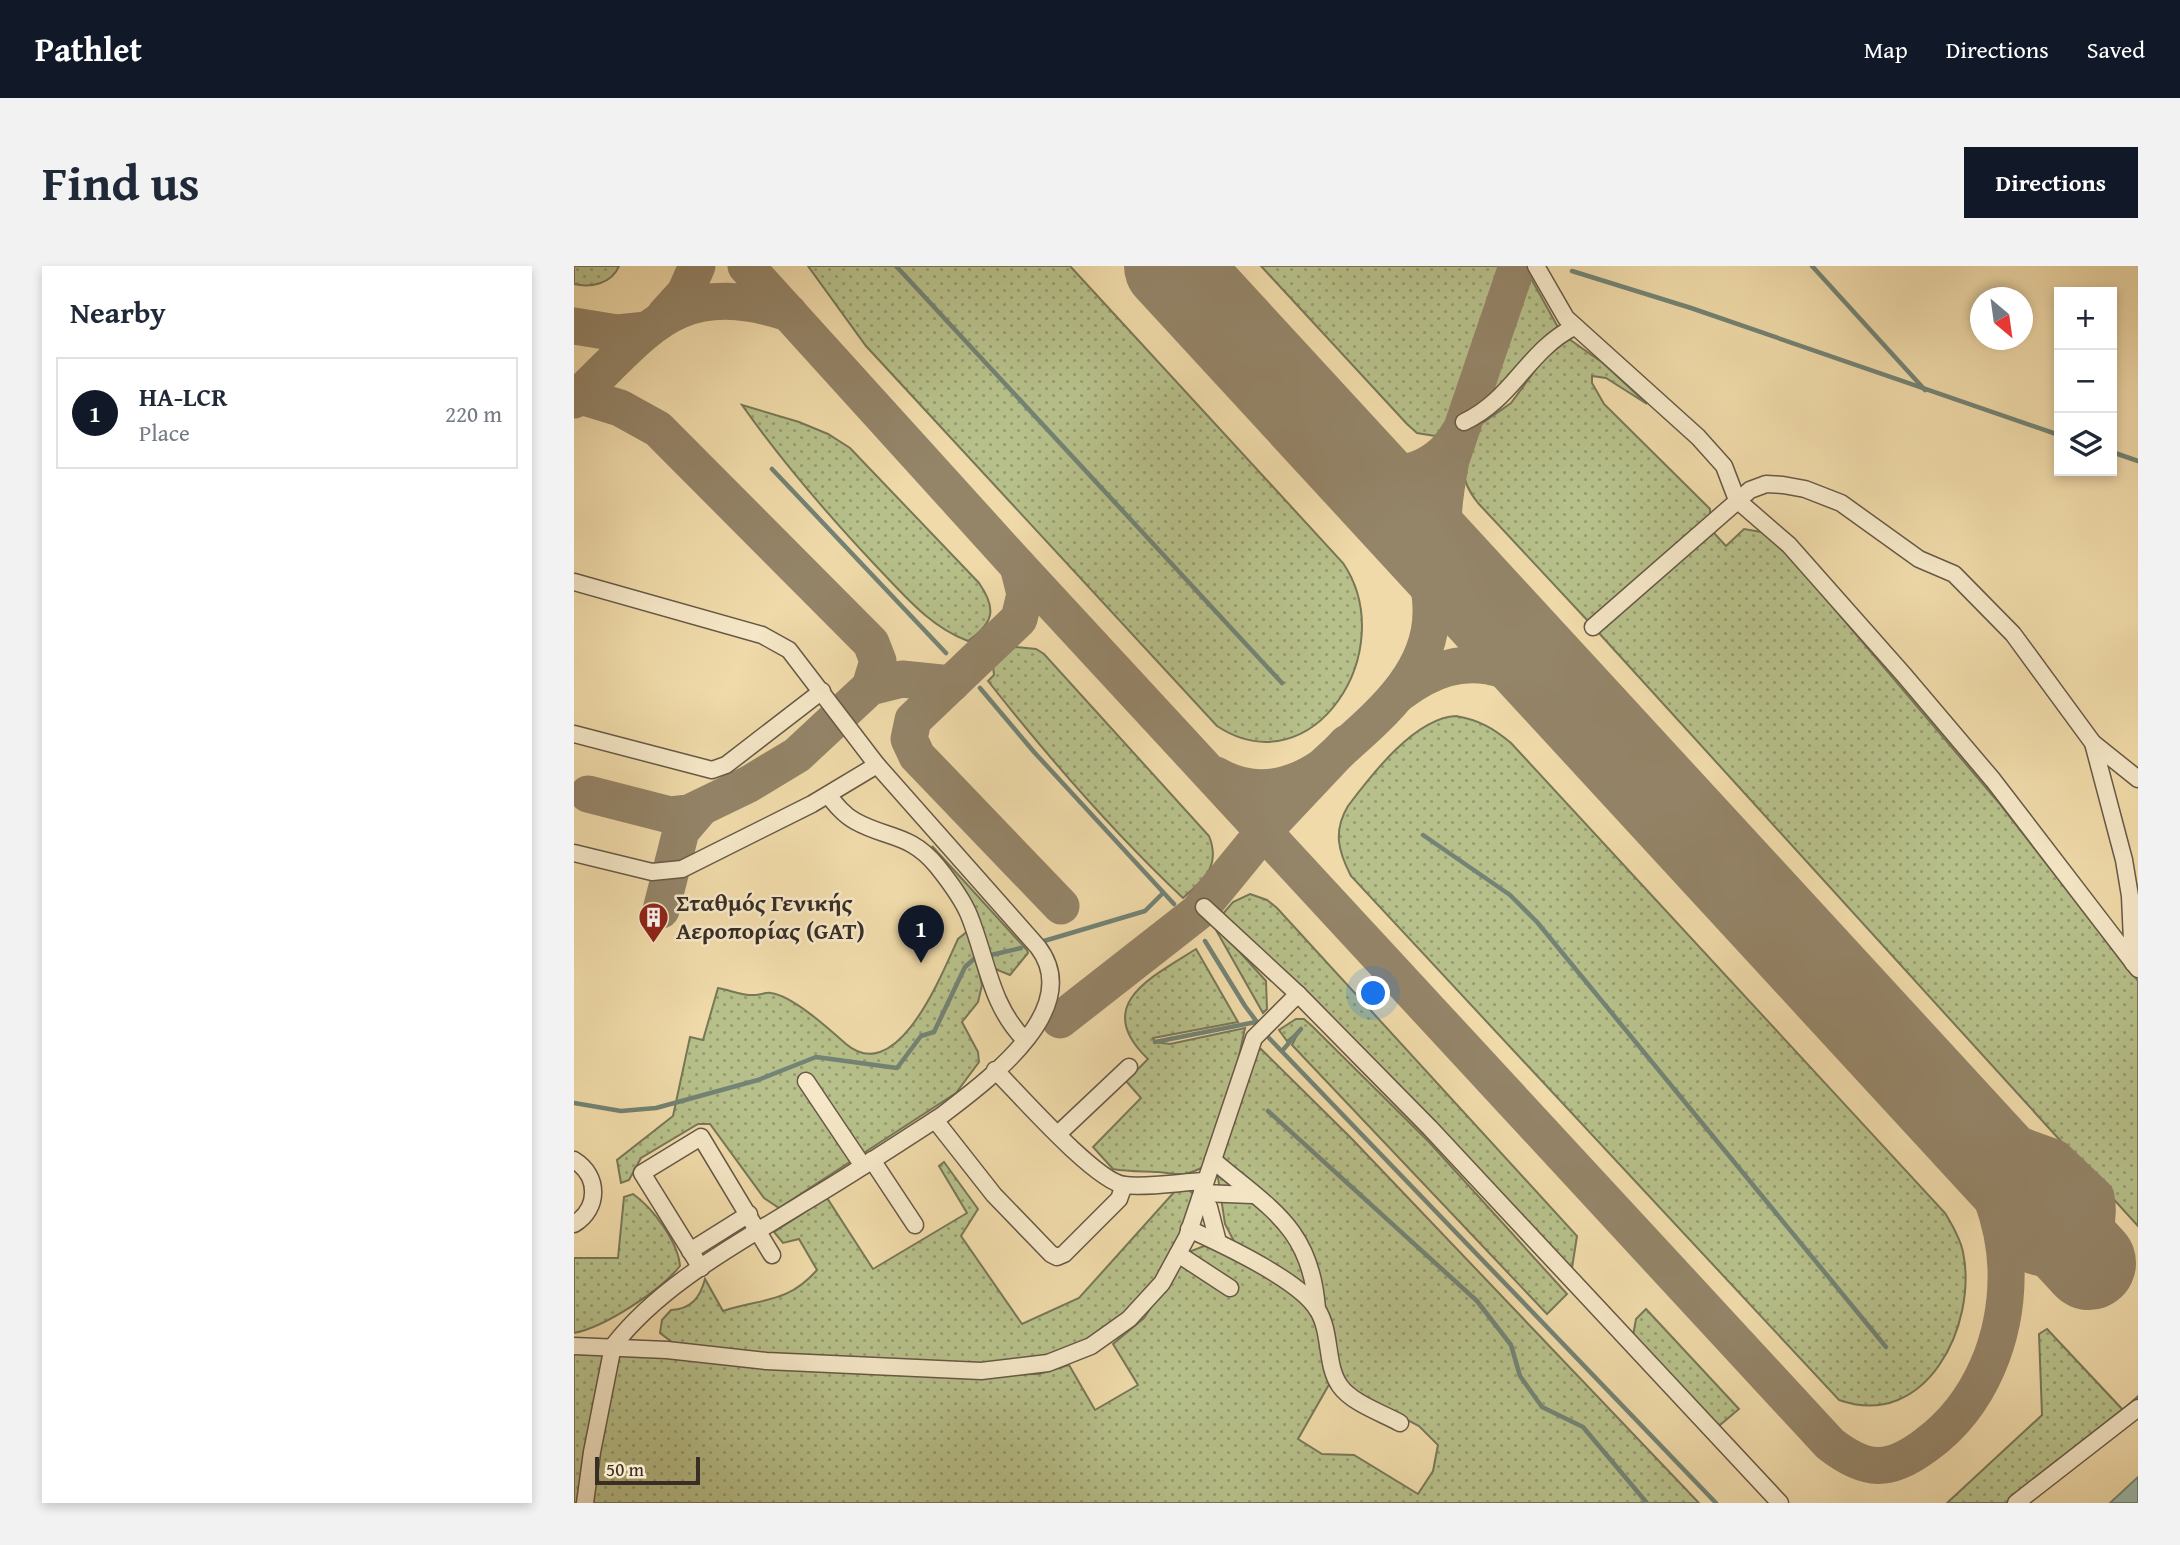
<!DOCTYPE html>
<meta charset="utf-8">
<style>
body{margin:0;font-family:"Gentium Book Plus",serif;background:#f2f2f3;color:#1f2937}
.controls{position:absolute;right:21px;top:21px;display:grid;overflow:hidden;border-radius:0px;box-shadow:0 4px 10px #0003}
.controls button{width:63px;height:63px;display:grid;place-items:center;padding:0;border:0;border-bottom:2px solid #e0e1e3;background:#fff;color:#1f2937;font:35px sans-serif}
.compass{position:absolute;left:1396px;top:21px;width:63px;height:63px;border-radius:50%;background:#fff;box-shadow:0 4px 10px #0003;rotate:151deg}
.scale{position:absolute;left:21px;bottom:18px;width:105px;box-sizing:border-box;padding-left:7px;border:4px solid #392e26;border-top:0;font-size:19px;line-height:24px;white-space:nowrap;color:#392e26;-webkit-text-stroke:5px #f5e7c7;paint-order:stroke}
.you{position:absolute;left:800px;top:728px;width:24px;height:24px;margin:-18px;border:5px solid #fff;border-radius:50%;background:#1a73e8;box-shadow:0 0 0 10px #1a73e833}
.badge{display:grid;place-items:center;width:46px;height:46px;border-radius:50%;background:#111827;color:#fff;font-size:23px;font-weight:700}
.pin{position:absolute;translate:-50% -58px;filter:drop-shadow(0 2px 4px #0008)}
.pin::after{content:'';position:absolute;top:37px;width:24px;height:21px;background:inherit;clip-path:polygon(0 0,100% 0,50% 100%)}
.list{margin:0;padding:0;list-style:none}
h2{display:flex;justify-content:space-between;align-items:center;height:91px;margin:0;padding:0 28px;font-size:30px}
h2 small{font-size:23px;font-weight:400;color:#747a83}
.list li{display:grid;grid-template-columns:46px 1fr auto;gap:21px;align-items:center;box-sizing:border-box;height:112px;margin:0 14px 14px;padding:0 14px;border:2px solid #e0e1e3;border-radius:0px}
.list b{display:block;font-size:26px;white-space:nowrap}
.list p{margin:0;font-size:23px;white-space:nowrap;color:#747a83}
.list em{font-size:23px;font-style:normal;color:#747a83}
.icon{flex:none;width:38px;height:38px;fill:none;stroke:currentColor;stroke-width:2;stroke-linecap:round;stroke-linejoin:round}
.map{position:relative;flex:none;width:1564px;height:1237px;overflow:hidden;border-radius:0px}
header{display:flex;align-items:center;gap:42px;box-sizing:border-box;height:98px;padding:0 35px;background:#111827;color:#fff}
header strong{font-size:33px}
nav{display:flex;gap:38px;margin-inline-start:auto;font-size:24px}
.intro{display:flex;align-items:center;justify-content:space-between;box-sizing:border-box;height:168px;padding:0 42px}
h1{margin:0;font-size:49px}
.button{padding:18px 32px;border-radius:0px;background:#111827;color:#fff;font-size:24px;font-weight:700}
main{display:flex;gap:42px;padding:0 42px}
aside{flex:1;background:#fff;border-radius:0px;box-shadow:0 4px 10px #0003}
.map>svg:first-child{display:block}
.grass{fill:url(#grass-dots);stroke:#787758;stroke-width:2}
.water{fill:#9abbaa;stroke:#738375;stroke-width:2}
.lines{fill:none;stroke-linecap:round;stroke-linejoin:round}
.stream{stroke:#738375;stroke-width:4.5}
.taxiway{stroke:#948468;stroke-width:37}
.runway{stroke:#948468;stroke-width:94}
.minor-casing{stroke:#675947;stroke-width:19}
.minor{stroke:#f5e7c7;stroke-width:16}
.labels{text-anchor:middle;stroke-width:5;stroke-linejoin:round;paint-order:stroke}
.poi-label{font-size:24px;font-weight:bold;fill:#392e26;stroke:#f5e7c7;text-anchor:start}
</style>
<header>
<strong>Pathlet</strong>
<nav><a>Map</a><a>Directions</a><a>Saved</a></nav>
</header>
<div class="intro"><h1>Find us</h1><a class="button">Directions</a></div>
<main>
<aside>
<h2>Nearby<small></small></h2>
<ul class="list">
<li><span class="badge">1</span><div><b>HA-LCR</b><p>Place</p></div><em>220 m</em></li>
</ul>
</aside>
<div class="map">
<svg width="1564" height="1237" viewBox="0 0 1564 1237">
<defs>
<pattern id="grass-dots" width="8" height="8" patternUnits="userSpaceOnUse" patternTransform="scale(1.75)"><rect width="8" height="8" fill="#b7c08a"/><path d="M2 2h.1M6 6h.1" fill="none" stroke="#969c71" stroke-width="1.8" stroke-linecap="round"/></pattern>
</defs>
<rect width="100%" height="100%" fill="#f0daa9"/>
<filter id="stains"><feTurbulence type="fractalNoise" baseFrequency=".00286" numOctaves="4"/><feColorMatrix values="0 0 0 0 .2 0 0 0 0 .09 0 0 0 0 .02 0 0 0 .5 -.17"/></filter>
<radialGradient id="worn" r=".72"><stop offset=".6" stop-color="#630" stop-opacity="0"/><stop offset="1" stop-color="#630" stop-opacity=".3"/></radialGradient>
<g class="grass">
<path d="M0 0H45C38 18 16 22 0 18Z"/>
<path d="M234 0H496L769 297C828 384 739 523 643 460L292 80Z"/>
<polygon points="687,0 928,0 875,158 861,170 843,167 833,158"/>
<polygon points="954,7 985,63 906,143"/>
<path d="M995 73 1029 97 1073 138 1032 112 1018 110V117L1030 138 1136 243V249L1014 355 904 237C881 208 889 195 900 163L937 137 974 87Z"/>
<path d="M168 139 225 156 254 168 276 182 405 317C423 343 420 357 394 375 356 361 330 329 303 301 254 249 209 197 168 139Z"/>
<polygon points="1170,263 1193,267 1201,273 1425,537 1564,715 1564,960 1024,366 1139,266 1152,280"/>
<path d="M441 381 462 383 470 388 635 570C647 600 630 613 609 632 538 565 474 491 414 415L420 409 419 400Z"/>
<path d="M882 450C905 454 919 462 937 477L1371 947C1379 960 1386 972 1389 986 1404 1059 1352 1165 1265 1134L777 610C764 585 759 565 774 540 798 508 841 452 882 450Z"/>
<polygon points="358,580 453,684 454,687 436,709 421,703 416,697 391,628"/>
<polygon points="676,628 693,634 703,642 1003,970 998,1002 647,650 659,636"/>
<path d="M395 664 408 719 404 736 388 756 404 786 405 796 382 827 205 942 190 932 136 858H124L67 892 55 914 47 917 43 894 99 850 116 771 129 774 144 722C156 724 169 730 181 729 186 729 192 726 197 727 219 730 255 763 272 778 324 822 369 705 384 673Z"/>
<polygon points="642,664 652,671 692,715 693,743 689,747"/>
<path d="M622 683 664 756 579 772 581 776 596 778 671 762 663 800 631 900C609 912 606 908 584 906 569 905 555 906 539 903L519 881 567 832 552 815 574 793C517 739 578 711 622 683Z"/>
<polygon points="722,753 730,753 738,760 855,876 993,1028 973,1048 718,779 725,765 713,775 705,764"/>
<polygon points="687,783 778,873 1125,1237 0,1237 0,1086 388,1110 465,1108 495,1099 521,1144 564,1119 539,1078 570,1052 612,987 630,980 643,982 726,1029 745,1052 757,1115 724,1173 748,1188 780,1189 844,1228 859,1205 864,1179 845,1160 770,1120 749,1047 662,979 651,958 644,912 646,889 683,785"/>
<path d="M370 896 404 943 387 970 448 1058 505 1032 602 924 613 923 621 929 607 967 573 1028 529 1066 481 1089 432 1099 189 1087 102 1079 86 1067 88 1054 97 1044C117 1043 126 1032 131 1013L149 1045C188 1032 213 1038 243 1004L225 973 209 977 200 966 253 932 299 1003 393 947 365 900Z"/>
<path d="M59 928C79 942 104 976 106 1000 86 1025 31 1061 0 1067V992H44L50 931Z"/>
<polygon points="1072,1043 1165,1143 1140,1164 1058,1075 1062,1053"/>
<polygon points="1473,1063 1549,1144 1564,1130 1564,1133 1432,1237 1373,1237 1468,1149 1465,1068"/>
</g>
<polygon class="water" points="1564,1211 1564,1237 1536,1237"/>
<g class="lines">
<g class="stream">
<polyline points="322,0 708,417"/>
<polyline points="1238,0 1351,124"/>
<polyline points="998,5 1117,42 1485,169"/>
<polyline points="1538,186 1564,195"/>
<polyline points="198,203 372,387"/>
<polyline points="406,422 460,486 600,638"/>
<polyline points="849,569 936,629 963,656 1312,1081"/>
<polyline points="470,675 571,645 589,627"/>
<polyline points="631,675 671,740 695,772 1142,1237"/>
<polyline points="417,689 447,682"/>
<polyline points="581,776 682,756"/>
<polyline points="708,785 727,763"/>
<polyline points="0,837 47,845 82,842 184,814 242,791 323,802 347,770 360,766 391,701 401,692"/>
<polyline points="694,845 903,1035 937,1079 946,1110 968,1141 1009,1161 1073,1237"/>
</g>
<g class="taxiway">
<path d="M172 0 444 300 1256 1178C1292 1206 1315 1207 1352 1179 1407 1139 1434 1070 1432 1002 1430 945 1405 901 1381 851"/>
<polyline points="91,49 111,27 123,0"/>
<polyline points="0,60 43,67 73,64"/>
<polyline points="0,128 46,142 84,163 297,377 304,395 296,421"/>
<path d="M0 134C75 63 102 11 215 47"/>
<path d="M776 195C811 221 864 206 884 168"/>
<polyline points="444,300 451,328 445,353 339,454 335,473 343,490 487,640"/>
<path d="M884 312C862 274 869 236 877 194L943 0"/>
<path d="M826 427C898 373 942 406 1007 445"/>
<path d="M642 509C678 530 714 524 748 501 794 458 859 413 857 343 857 318 849 293 844 269"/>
<polyline points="14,528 96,549 115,547 175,518 223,489 296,421 328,413 377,418"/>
<polyline points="87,644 107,565 125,544"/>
<polyline points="486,754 624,646 691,564 773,477"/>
<path d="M1388 858 1481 892 1522 931C1535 999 1446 1016 1425 954"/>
</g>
<polyline class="runway" points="597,0 1515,997"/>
<defs>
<g id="minor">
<polyline points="962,0 992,52 1124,171 1150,200 1163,234 1215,279 1330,409 1419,514 1564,703"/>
<path d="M890 156C939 133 953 85 1000 61"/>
<path d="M0 316 188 369 215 384 303 499 464 681C512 744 411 816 367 850 322 879 277 909 231 936 165 977 88 1017 39 1080L18 1186 11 1237"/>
<polyline points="1019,361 1176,224 1192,218 1209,219 1231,223 1267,237 1345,293 1380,308 1439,368 1519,477 1550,594 1556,630 1559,697"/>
<polyline points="0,468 138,504 152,499 248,425"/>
<polyline points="1519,477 1564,513"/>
<path d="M254 529C262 539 270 549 281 555 313 573 336 567 363 600 375 615 388 632 395 649 413 693 416 739 451 774"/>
<polyline points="0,587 78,606 108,603 238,538 303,499"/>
<polyline points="630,641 724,728 856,862 1206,1237"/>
<path d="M421 804C445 828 521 915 550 919 573 922 607 916 631 915"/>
<polyline points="232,815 289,900"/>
<polyline points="361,854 420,929 477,988 483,991 490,988 545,933 550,919"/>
<polyline points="484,868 555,801"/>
<path d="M0 894C26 910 25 943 0 958"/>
<polyline points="298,894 341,959"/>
<path d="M639 894C696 943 737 961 743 1043"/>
<polyline points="628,927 678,929"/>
<polyline points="626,933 635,941 644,976"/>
<path d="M615 963C648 978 725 1014 743 1043 758 1066 751 1099 766 1120 778 1137 808 1147 826 1157"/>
<polyline points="116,985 175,948"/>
<polyline points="604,988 656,1022"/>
<polyline points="127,1002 68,907 127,871 198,989"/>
<polyline points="0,1080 93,1084 192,1095 407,1105 474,1097 517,1080 555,1053 588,1017 613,971 680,772 724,728"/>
<polyline points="1442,1237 1564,1142"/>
</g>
</defs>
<use href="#minor" class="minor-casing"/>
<use href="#minor" class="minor"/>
</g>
<defs>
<symbol id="building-pin" viewBox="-11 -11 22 30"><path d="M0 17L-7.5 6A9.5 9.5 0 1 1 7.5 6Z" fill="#8f2418" stroke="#f5e7c7"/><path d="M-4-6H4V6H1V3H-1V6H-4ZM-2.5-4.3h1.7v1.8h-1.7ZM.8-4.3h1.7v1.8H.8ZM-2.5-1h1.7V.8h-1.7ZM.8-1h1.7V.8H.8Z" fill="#fff"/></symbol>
</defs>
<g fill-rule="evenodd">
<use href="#building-pin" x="62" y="634" width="35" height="47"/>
</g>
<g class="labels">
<g class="poi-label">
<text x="102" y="645">Σταθμός Γενικής<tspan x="102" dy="28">Αεροπορίας (GAT)</tspan></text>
</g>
</g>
<rect width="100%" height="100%" filter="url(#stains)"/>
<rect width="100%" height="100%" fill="url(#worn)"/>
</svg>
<div class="controls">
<button>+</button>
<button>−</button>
<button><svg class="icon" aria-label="layers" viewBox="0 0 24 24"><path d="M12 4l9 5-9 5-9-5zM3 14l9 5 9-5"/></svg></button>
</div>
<svg class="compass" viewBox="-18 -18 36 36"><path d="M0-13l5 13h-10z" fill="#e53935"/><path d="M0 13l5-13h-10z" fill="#747a83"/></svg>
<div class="scale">50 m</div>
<div class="you"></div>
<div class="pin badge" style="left:347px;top:697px">1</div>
</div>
</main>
